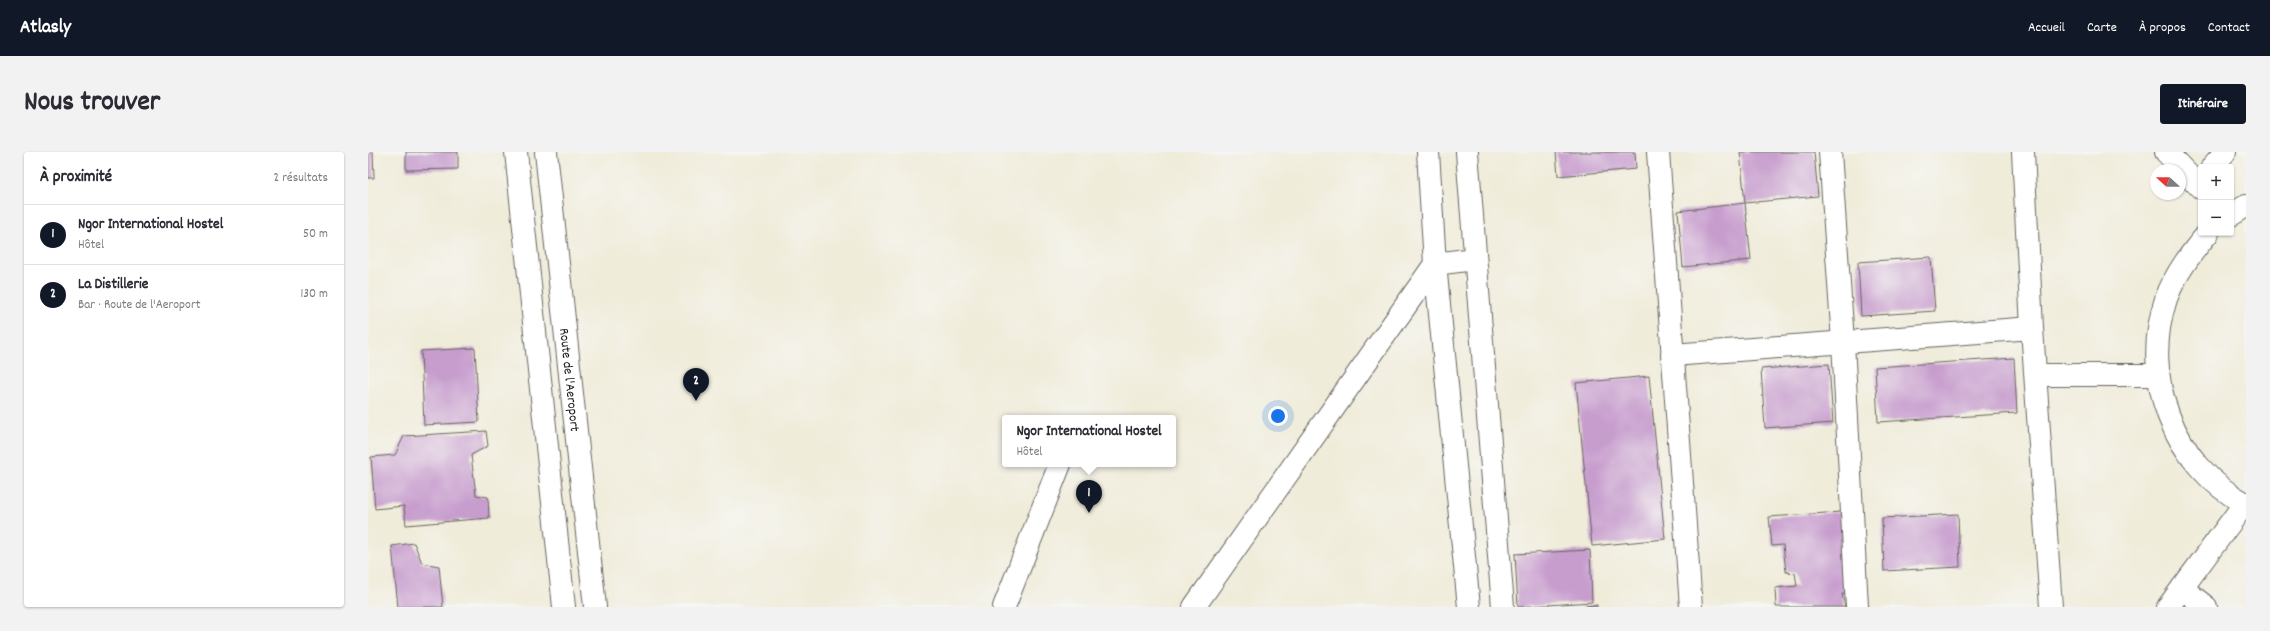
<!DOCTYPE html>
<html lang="fr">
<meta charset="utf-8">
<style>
body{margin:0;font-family:Dekko,sans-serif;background:#f2f2f3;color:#2b2b33}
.controls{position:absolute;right:12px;top:12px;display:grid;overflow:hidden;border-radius:4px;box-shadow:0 1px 3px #0004}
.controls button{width:36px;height:36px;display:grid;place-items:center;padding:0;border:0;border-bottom:1px solid #e1e1e2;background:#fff;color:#2b2b33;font:20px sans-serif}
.compass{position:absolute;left:1782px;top:12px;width:36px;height:36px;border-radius:50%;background:#fff;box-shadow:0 1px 3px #0004;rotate:291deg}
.you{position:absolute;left:910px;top:264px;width:14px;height:14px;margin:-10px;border:3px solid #fff;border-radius:50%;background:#1a73e8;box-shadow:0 0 0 6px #1a73e833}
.badge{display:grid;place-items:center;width:26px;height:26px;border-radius:50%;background:#111827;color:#fff;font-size:13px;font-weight:700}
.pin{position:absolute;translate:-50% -33px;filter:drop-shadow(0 1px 2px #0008)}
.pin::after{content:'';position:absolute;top:21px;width:14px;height:12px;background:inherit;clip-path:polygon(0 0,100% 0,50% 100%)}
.popup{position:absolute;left:634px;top:263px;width:174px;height:52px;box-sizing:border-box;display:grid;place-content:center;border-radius:4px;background:#fff;filter:drop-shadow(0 1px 3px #0005);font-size:13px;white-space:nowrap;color:#7c7c81}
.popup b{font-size:15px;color:#2b2b33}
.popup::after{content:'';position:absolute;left:50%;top:100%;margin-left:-8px;border:8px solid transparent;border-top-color:#fff}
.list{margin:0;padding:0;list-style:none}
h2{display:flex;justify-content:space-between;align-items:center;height:52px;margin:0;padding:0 16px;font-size:17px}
h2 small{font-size:13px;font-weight:400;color:#7c7c81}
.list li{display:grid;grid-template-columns:26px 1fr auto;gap:12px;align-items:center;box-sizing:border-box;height:60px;padding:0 16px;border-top:1px solid #e1e1e2}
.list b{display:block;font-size:15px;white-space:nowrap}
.list p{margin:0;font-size:13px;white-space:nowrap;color:#7c7c81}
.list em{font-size:13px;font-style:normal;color:#7c7c81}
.map{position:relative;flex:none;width:1878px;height:455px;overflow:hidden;border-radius:4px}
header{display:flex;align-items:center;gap:24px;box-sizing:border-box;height:56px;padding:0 20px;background:#111827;color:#fff}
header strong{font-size:19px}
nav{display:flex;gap:22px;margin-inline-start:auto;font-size:14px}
.intro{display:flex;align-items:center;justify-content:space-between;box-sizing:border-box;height:96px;padding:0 24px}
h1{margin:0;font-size:28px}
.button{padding:10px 18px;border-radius:4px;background:#111827;color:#fff;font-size:14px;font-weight:700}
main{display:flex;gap:24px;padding:0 24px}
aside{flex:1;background:#fff;border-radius:4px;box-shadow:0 1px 3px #0004}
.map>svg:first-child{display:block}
.building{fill:#c79dce}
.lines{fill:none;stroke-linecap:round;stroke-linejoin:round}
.minor-casing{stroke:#66655e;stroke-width:24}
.highway-casing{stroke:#66655e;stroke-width:24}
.minor{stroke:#fff;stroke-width:22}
.highway{stroke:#fff;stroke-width:22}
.labels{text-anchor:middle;stroke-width:3;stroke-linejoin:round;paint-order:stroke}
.street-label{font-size:14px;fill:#1c1c1c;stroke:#f6f6f2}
</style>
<header>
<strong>Atlasly</strong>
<nav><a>Accueil</a><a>Carte</a><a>À propos</a><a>Contact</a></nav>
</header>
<div class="intro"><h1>Nous trouver</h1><a class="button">Itinéraire</a></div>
<main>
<aside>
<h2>À proximité<small>2 résultats</small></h2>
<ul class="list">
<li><span class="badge">1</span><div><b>Ngor International Hostel</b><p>Hôtel</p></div><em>50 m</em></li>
<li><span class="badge">2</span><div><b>La Distillerie</b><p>Bar · Route de l'Aeroport</p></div><em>130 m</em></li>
</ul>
</aside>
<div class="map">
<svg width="1878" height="455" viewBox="0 0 1878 455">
<rect width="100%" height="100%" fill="#f6f6f2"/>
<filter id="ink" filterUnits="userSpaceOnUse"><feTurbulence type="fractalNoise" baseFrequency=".025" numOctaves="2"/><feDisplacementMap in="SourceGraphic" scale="8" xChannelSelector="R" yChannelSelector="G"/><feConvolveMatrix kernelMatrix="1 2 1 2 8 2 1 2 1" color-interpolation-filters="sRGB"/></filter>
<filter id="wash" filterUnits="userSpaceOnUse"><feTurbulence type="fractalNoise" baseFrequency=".012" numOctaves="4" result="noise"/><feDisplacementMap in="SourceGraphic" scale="16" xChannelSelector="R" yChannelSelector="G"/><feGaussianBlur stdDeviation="0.9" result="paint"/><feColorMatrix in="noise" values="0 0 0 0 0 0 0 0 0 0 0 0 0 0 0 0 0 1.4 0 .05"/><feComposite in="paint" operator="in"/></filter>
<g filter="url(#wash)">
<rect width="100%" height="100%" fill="#f0ecda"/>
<g id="blocks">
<g class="building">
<polygon points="0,0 5,0 6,26 0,26"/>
<polygon points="38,0 90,0 90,17 38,18"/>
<polygon points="1188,0 1267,0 1268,17 1190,24"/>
<polygon points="1372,0 1446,0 1450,44 1377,51 1383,108 1315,115 1310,59 1377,51"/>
<polygon points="1563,105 1567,159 1493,164 1490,110"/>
<polygon points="107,196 111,270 56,273 53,199"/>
<polygon points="1646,206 1649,261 1510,270 1507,215"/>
<polygon points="1461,212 1465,271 1397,276 1393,217"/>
<polygon points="1281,224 1297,387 1224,394 1208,231"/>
<polygon points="118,279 120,294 103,303 108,343 120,345 121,366 38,373 36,354 7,357 3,305 27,303 36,284"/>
<polygon points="1472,360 1480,416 1481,443 1474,442 1477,455 1408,455 1407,436 1429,434 1427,421 1418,420 1415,393 1404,394 1401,365"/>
<polygon points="1590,362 1592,415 1516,419 1514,366"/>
<polygon points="46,391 54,411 71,414 75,455 30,455 24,394"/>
<polygon points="1222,398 1224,450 1150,455 1147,402"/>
<polygon points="1229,453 1229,455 1215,455 1215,454"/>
</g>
</g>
</g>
<g filter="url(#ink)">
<use href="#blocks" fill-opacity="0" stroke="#66655e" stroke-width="1"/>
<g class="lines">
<defs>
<g id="minor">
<polyline points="1060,0 1067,112 1101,455"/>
<polyline points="1099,0 1135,455"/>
<polyline points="1290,0 1323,455"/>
<polyline points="1462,0 1475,190 1489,455"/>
<polyline points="1655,0 1664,176 1683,455"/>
<polyline points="1798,0 1833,36"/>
<polyline points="1844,15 1857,0"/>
<polyline points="1863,63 1878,54"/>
<path d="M1840 81C1823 101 1807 122 1798 147 1772 225 1805 313 1878 352"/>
<polyline points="1304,203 1664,176"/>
<polyline points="1668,223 1790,223"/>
<polyline points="1814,436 1838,455"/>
<polyline points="636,455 692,312"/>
<polyline points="826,455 1067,112 1106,107"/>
<polyline points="1800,455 1877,351"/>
</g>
<g id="highway">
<polyline points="148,0 196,455"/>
<path id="s1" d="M178 0 227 455"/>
</g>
</defs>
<use href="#minor" class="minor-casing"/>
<use href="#highway" class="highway-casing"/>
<use href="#minor" class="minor"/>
<use href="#highway" class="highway"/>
</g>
</g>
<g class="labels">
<g class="street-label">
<text dy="5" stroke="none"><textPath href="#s1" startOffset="229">Route de l'Aeroport</textPath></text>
</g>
</g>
</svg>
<div class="controls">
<button>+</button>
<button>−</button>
</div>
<svg class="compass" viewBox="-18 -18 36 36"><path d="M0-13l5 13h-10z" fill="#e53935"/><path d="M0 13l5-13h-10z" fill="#7c7c81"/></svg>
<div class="you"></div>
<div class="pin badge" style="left:721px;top:361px">1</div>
<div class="popup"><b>Ngor International Hostel</b>Hôtel</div>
<div class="pin badge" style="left:328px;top:249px">2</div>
</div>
</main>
